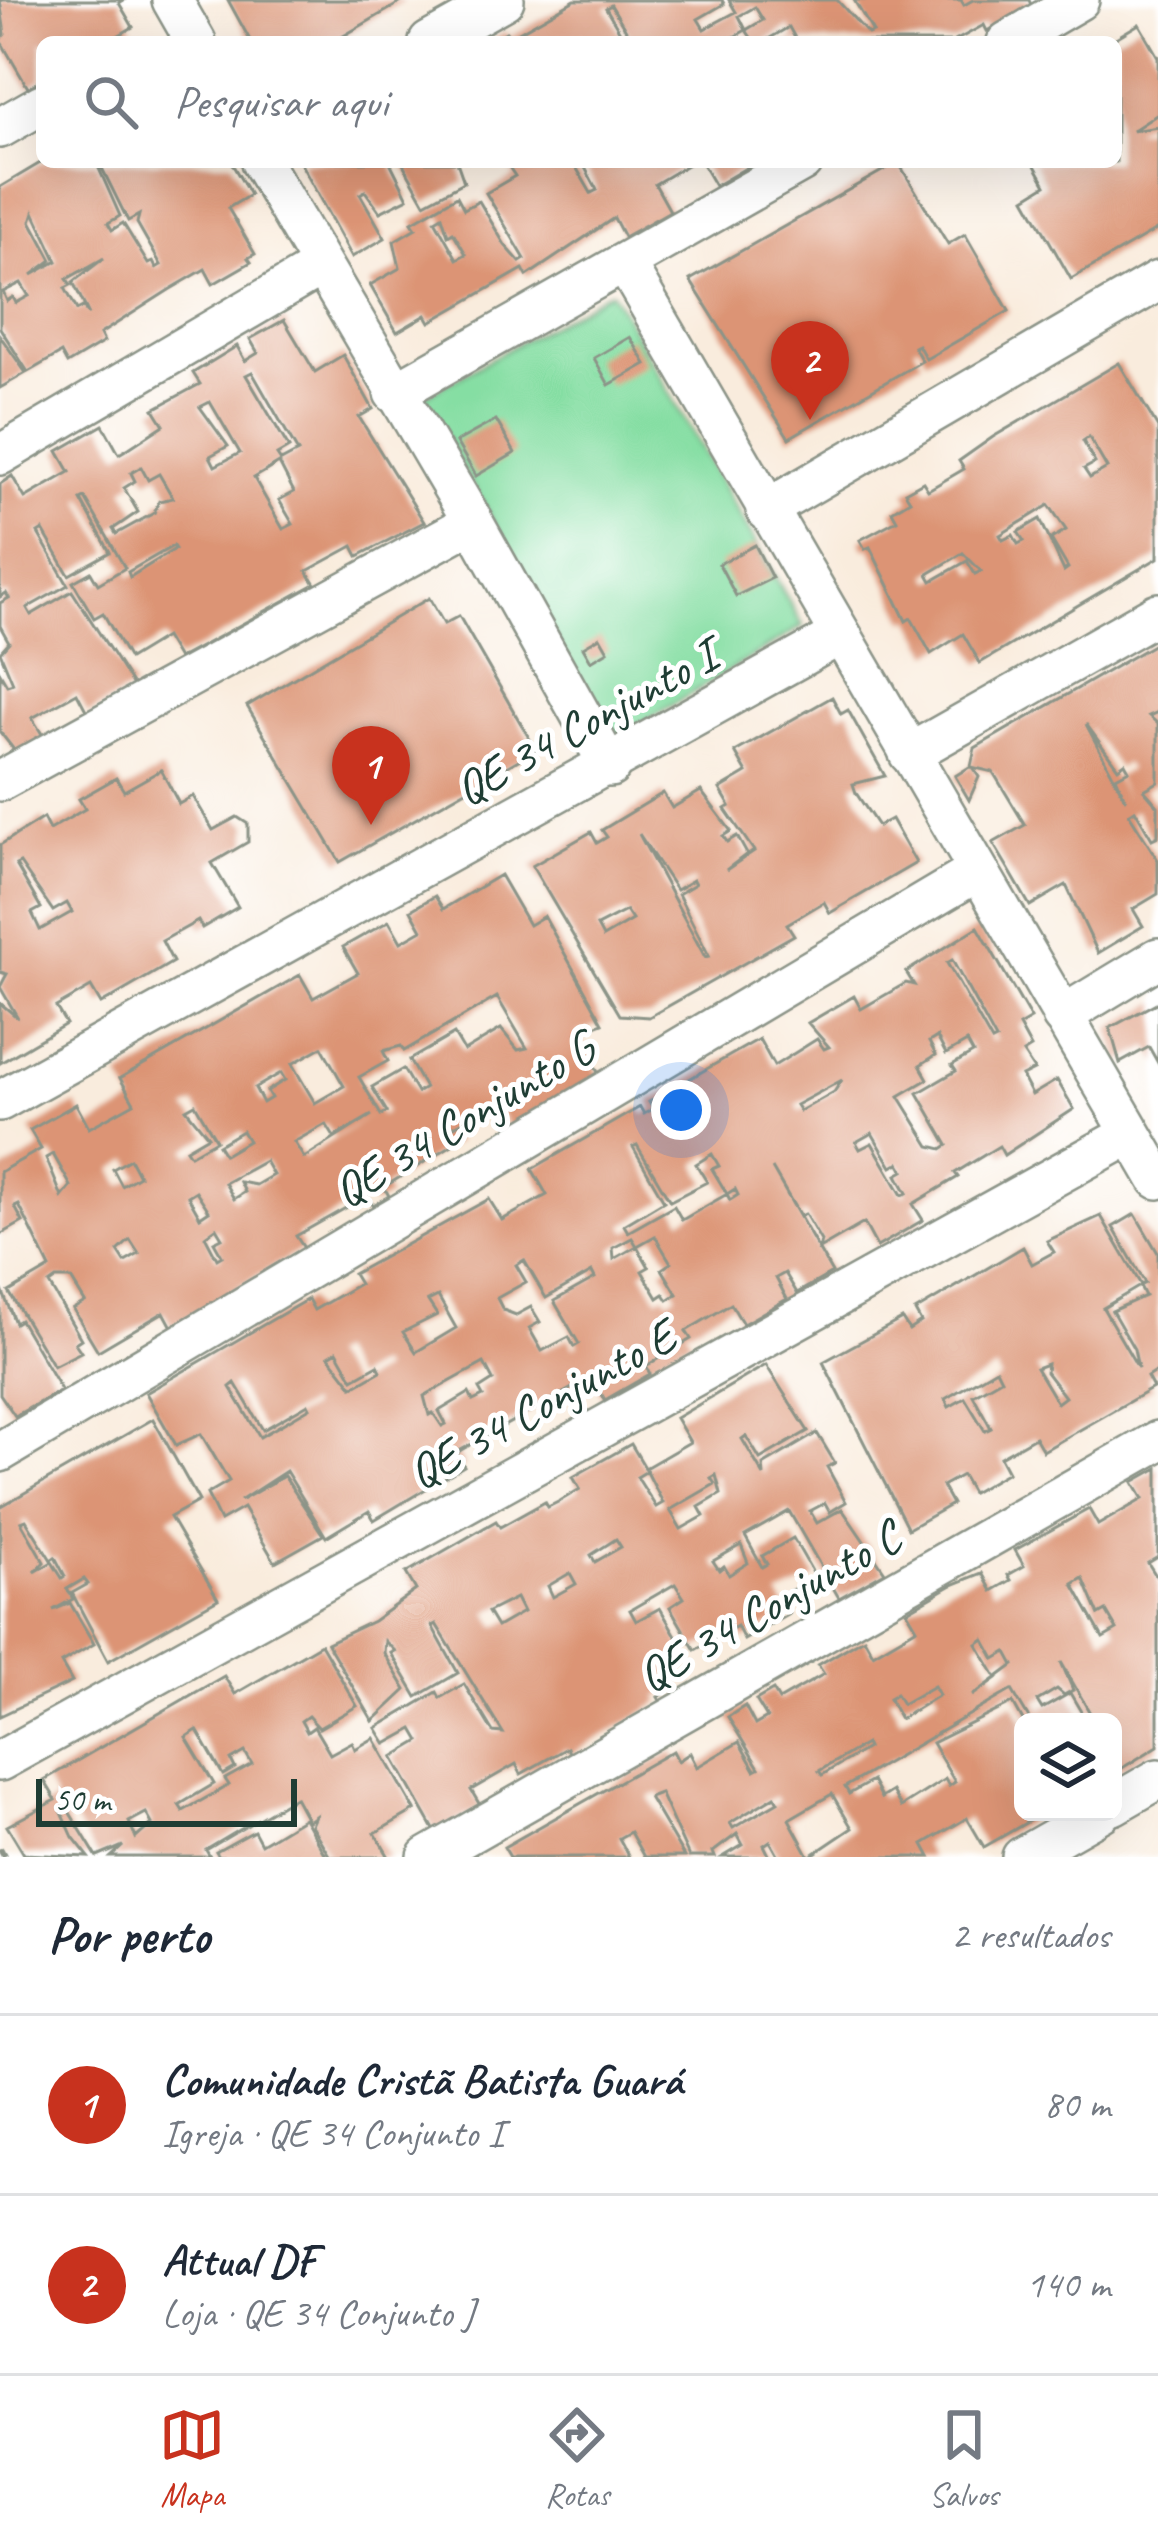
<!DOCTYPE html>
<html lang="pt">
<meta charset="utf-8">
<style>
body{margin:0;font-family:Caveat,sans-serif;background:#f2f2f3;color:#1f2937}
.controls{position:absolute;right:36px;bottom:36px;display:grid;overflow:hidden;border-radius:18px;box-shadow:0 12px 48px #0002}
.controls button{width:108px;height:108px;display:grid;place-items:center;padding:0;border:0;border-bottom:3px solid #e0e1e3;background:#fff;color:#1f2937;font:60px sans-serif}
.scale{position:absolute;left:36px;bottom:30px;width:261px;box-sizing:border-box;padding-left:12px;border:6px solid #1f3d34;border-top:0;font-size:33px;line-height:42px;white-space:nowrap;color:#1f3d34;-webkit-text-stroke:9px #fff;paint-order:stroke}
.you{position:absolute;left:681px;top:1110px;width:42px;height:42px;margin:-30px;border:9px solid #fff;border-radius:50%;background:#1a73e8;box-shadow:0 0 0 18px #1a73e833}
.badge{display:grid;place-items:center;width:78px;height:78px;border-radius:50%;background:#c8321e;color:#fff;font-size:39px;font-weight:700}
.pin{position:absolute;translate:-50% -99px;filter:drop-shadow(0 3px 6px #0008)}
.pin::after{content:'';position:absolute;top:63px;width:42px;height:36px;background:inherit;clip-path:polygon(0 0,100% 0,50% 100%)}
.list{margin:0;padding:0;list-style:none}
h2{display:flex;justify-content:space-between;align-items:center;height:156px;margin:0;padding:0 48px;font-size:51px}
h2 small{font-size:39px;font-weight:400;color:#747a83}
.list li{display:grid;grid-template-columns:78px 1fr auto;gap:36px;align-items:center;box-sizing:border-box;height:180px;padding:0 48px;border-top:3px solid #e0e1e3}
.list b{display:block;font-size:45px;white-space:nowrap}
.list p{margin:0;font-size:39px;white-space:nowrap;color:#747a83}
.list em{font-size:39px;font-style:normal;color:#747a83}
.icon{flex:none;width:66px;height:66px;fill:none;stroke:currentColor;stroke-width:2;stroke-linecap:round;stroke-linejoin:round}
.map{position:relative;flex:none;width:1158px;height:1857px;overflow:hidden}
.search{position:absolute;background:#fff;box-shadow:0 12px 48px #0002;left:36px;right:36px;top:36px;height:132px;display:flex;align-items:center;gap:30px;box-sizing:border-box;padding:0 42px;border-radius:18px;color:#747a83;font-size:45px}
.sheet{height:516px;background:#fff}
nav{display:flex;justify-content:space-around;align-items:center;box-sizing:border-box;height:168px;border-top:3px solid #e0e1e3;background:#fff;font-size:33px;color:#747a83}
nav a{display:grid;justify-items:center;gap:6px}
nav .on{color:#c8321e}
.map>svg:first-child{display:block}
.green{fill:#85dea3;stroke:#528e6c;stroke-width:3}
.building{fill:#dc9474;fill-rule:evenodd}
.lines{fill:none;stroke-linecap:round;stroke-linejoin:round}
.street-casing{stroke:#8c9488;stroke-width:44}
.path{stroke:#8c9488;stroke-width:6;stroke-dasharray:9 9;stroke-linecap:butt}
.street{stroke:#fff;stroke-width:39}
.labels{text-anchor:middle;stroke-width:10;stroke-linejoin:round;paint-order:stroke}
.street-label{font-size:48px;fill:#1f3d34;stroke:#fff}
</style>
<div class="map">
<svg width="1158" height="1857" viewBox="0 0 1158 1857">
<rect width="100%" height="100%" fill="#fff"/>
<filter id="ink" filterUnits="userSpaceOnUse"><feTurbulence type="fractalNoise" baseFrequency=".00833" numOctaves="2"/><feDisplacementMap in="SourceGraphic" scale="24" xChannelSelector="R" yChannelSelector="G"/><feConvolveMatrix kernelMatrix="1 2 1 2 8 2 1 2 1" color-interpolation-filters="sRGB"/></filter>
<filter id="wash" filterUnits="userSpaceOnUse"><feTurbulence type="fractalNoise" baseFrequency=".004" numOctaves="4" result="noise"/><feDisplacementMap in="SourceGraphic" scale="48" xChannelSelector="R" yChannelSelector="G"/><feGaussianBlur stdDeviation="2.7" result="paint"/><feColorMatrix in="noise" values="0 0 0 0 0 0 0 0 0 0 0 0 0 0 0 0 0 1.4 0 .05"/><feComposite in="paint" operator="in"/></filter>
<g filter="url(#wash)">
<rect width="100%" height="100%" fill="#f9ecdd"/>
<polygon class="green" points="611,291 803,626 608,744 531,589 423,397"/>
<g id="blocks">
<g class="building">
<polygon points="0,0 124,0 119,3 133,27 107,42 42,42 42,79 28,88 0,40 5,34"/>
<polygon points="228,0 405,0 333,42 251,42"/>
<polygon points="575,0 722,0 724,4 698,19 704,29 736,12 729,0 837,0 868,34 873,32 854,0 961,0 964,5 973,0 1029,0 1031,5 987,31 984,25 953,42 789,42 795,38 789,27 763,42 748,42 752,39 746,30 763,20 755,7 739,16 746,30 725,42 633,42 611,5 606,8 626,42 489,42 506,32 510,37"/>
<polygon points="1139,24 1158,57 1158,114 1132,131 1158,127 1158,229 1071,279 1025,198 1046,185 1033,162 1116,162 1116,42 1109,42"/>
<path d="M42 162H96L120 216 108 223 112 230 123 223 148 264 153 262 156 268 161 265 137 223 139 215 128 221 99 162H231L250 195 228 208 255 254 248 258 251 262 213 284 205 269 169 290 100 334 104 342 67 364 61 353 28 372 0 328V187ZM34 212 57 261 32 275 52 260 31 221ZM104 258 73 282 89 315 83 307 77 310 65 288 71 285 67 279ZM21 283 29 296 16 303 13 297 7 301 3 292Z"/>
<polygon points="305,162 390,162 408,198 380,212 365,191 360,194 385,238 352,257 301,164"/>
<polygon points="402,162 457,162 464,182 425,203"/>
<path d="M517 162H573L591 193 597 190 582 162H692L655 184 670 211 624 237 614 218 527 276 523 269 430 322 426 315 397 332 370 285 400 268 394 241 416 228 412 222 457 196 464 209 479 201 505 245 520 262 525 259 486 193 515 176 509 167ZM442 216 448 235 453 232 466 254 457 259 435 220Z"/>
<polygon points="701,162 756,162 715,186"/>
<polygon points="898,162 948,244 965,234 1009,311 926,359 918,345 914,347 922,361 789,438 690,280"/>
<path d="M284 320 315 372 343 355 373 409 359 417 424 522 358 556 353 546 307 571 315 584 178 659 165 637 129 659 103 613 94 618 73 582 91 572 98 584 125 568 85 498 81 500 110 552 69 575 43 530 38 533 68 585 27 608 31 615 72 591 134 687 88 714 77 693 32 718 45 739 18 755 0 732V673L7 685 13 683 0 652 9 642 0 626V603L9 598 6 593 0 597V484L12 476 25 498 70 472 58 451 103 425 119 454 129 448 164 425 154 409 200 384 193 373 237 346 245 361 258 353 250 339ZM252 372 298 452 281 461 277 455 289 448 246 375ZM210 402 240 453 215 466 210 456 228 446 200 407ZM279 463 294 492 279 500 293 524 283 529 254 478ZM141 467 148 480 159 474 173 498 159 501 154 513 116 534 113 529 138 512 124 488 135 481 131 473ZM173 546 175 549 130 577 128 572Z"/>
<polygon points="0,336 26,373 0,388"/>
<polygon points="630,337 646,364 609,385 594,358"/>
<path d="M1119 363 1158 428V558L980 663 963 634 931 654 911 618 906 621 870 547 865 549 860 540 897 520 892 511 910 500 905 492 923 482 928 490 964 469 959 461 993 437ZM1089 437 1107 468 1090 478 1084 469 1095 463 1083 441ZM1049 505 1066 530 1051 539 1068 568 1064 571 1040 519 1018 532 1024 541 1018 544 1013 535 1003 540 1000 535ZM963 553 981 571 975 574 967 561 932 581 928 574Z"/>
<polygon points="496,420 515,453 476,476 456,442"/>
<polygon points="755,545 772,578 736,596 719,564"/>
<polygon points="429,598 444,624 459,616 536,750 340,862 247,706"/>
<polygon points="600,637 608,651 591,661 583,647"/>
<path d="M1158 642V712L1149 716 1158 724V782L1144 790 1158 806V836L1152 839 1135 810 1129 814 1158 860V894L1133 909 1143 926 1098 953 1066 885 1030 906 1008 868 993 843 1025 825 993 772 972 767 979 777 969 800 955 776 971 766 975 748ZM1086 724 1118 768 1125 763 1129 770 1116 777 1126 800Z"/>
<path d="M832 697 841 714 848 710 885 776 853 784 856 793 878 826 891 819 916 863 830 913 824 902 787 924 794 935 649 1017 620 1015 532 866 591 832 597 843 607 837 602 830 663 793 672 808 701 791 731 831 723 836 727 842 737 836 747 854 726 870 754 851 725 809 730 806 720 789 747 773 735 752ZM639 834 676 890 693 880 695 884 678 894 709 956 705 957ZM626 911 632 920 603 937 597 926Z"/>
<path d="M161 770 179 804 193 796 213 830 237 817 248 824V842L212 863 238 907 202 928 198 921 162 941 173 962 101 1004 91 987 56 1007 66 1024 0 1063V1003L18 1018 0 987 7 974 0 972V845L43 818 49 830 85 809 79 799 116 778 124 791ZM20 863 53 911 67 903 72 912 40 930 32 913 41 908 16 865Z"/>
<path d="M500 875 529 925 544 916 603 1023 577 1033 601 1078 510 1129 495 1103 449 1129 457 1142 384 1187 389 1196 373 1205 367 1196 296 1236 304 1248 172 1327 164 1312 98 1351 73 1309 85 1302 71 1279H56L49 1284 81 1339 75 1343 81 1352 53 1366 9 1292 50 1268 19 1205 15 1207 23 1222 0 1235V1172L41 1149 30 1130 76 1104 89 1128 134 1103 120 1078 300 975 313 998 358 973 343 947 389 921 401 942 422 930 411 910 435 896 443 909ZM497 997 527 1048 518 1050 501 1029 464 1051 454 1034 409 1060 425 1088 417 1093 403 1069 372 1087 387 1112 381 1115 359 1077 388 1061 383 1051 401 1046 404 1051ZM322 1047 344 1086 315 1103 292 1064ZM281 1073 285 1080 267 1091 271 1098 263 1103 255 1088ZM195 1104 216 1140 190 1155 186 1149 208 1136 186 1109ZM372 1115 304 1158 294 1142 326 1124 334 1137ZM242 1131 248 1141 224 1155 218 1145ZM53 1154 71 1186 62 1197 46 1158ZM130 1159 139 1176 122 1186 113 1169ZM265 1161 273 1175 256 1185 240 1182 245 1192 234 1199 225 1183ZM196 1191 209 1211 200 1217 188 1196ZM216 1228 222 1238 214 1242 222 1256 217 1259 205 1236ZM130 1240 139 1254 125 1262 118 1251Z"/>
<path d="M978 927 1031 1019 1019 1026 1031 1048 1023 1053 1034 1070 1022 1076 1032 1095 1057 1080 1074 1109 1004 1155 999 1146 955 1173 958 1177 913 1204 923 1220 877 1247 864 1223 819 1249 821 1241 805 1214 800 1216 772 1168 832 1273 797 1293 785 1273 776 1278 787 1299 743 1324 731 1304 686 1331 691 1339 646 1366 650 1374 605 1400 592 1377 461 1450 457 1453 464 1466 374 1520 369 1511 326 1537 286 1471 240 1501 284 1476 323 1535 275 1562 243 1508 220 1521 207 1494 229 1481 201 1434 176 1445 146 1393 308 1299 314 1310 359 1284 353 1274 489 1199 502 1220 547 1195 532 1169 640 1107 644 1114 653 1109 649 1102 759 1039 774 1066 817 1039 824 1049 829 1047 808 1023 854 996 861 1009 906 983 914 985 906 972ZM952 960 996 1040 992 1042 947 963ZM937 1037 946 1054 967 1042 973 1053 952 1065 956 1071 918 1093 948 1145 942 1149 930 1146 899 1096 928 1079 920 1065 936 1055 929 1042ZM842 1080 834 1092 800 1111 796 1105ZM872 1133 892 1167 899 1163 904 1171 897 1175 907 1193 902 1195 872 1143 860 1149 856 1142ZM637 1145 670 1201 707 1182 696 1164 712 1154 719 1166 712 1169 727 1194 735 1189 738 1195 730 1200 727 1194 682 1220 674 1206 628 1232 624 1225 664 1201 633 1147ZM655 1236 671 1263 662 1269 677 1294 668 1300 664 1294 658 1298 642 1271 649 1267 637 1246 614 1259 613 1248 632 1238 637 1246ZM524 1260 546 1298 592 1272 595 1278 554 1301 579 1344 574 1347 569 1337 542 1351 529 1328 540 1322 531 1307 516 1315 503 1310 497 1298 526 1282 516 1265ZM438 1296 456 1328 416 1352 403 1332 437 1315 428 1301ZM337 1351 353 1379 378 1365 381 1371 353 1387 329 1356ZM484 1363 493 1380 479 1389 483 1396 473 1401 469 1393 439 1411 446 1424 442 1426 433 1413 429 1415 424 1396ZM235 1383 263 1430 308 1404 310 1408 260 1437 230 1387Z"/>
<polygon points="1158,1002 1158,1063 1149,1047 1120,1063 1110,1028"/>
<path d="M1135 1214 1158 1253V1370L1147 1377 1153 1388 1043 1451 1035 1437 1000 1457 1008 1472 972 1493 962 1475 942 1486 952 1504 908 1529 823 1362 902 1319 909 1330 921 1322 915 1311 1023 1247 1032 1264 1054 1252 1047 1241 1101 1216 1141 1285 1145 1283 1113 1227ZM1140 1286 1145 1296 1112 1311 1134 1349 1138 1368 1103 1308ZM1047 1364 1046 1372 1065 1397 1057 1403 1036 1368ZM996 1369 1001 1379 973 1395 991 1428 985 1431 965 1398 949 1407 945 1399Z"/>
<polygon points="0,1285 15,1323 20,1320 61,1390 15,1416 0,1394"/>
<path d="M766 1365 808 1431 760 1459 746 1436 742 1439 764 1476 763 1465 817 1433 835 1463 827 1467 846 1502 830 1512 825 1503 810 1511 817 1523 842 1509 885 1572 839 1598 789 1511 745 1536 762 1567 767 1564 762 1556 793 1538 816 1578 779 1596 789 1614 744 1640 737 1626 695 1650 670 1607 684 1598 675 1584 630 1610 636 1621 660 1608 686 1653 671 1661 676 1668 664 1675 672 1689 658 1697 661 1702 570 1755 567 1748 521 1774 516 1764 471 1790 481 1807 436 1833 393 1757 420 1741 413 1729 386 1744 376 1728 437 1692 440 1698 464 1684 493 1732 503 1733 436 1624 432 1626 458 1673 417 1697 391 1653 395 1651 385 1641 384 1653 406 1690 373 1721 327 1643 373 1621 416 1590 406 1573 496 1521 500 1527 545 1502 548 1507 560 1501 580 1489 573 1477 631 1444 647 1471 637 1477 656 1507 663 1503 645 1468 690 1442 676 1418ZM716 1475 721 1494 699 1507 704 1516 681 1529 670 1510 715 1484 711 1478ZM616 1539 621 1547 595 1562 591 1555ZM741 1545 748 1563 729 1575 724 1566 719 1570 713 1561ZM570 1573 576 1584 553 1597 548 1586ZM516 1598 523 1612 497 1627 488 1612Z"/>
<path d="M153 1419 199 1501 170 1517 218 1599 108 1661 72 1593 88 1584 84 1579 67 1589 73 1599 53 1610 70 1603 94 1644 61 1663 72 1682 0 1716V1507ZM26 1520 51 1560 55 1557 65 1576 62 1578 52 1562 35 1572 44 1562 21 1522Z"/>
<path d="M1158 1468V1557L1148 1563 1158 1579V1746L1119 1770 1113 1760V1722L1094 1720 1061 1662 1073 1690 1064 1695 1057 1689 1037 1701 1042 1709 1070 1693 1087 1722H1031L1012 1690 845 1787 849 1794 872 1781 881 1798 892 1791 901 1807 945 1779 949 1786 955 1782 932 1743 1013 1703 1023 1721V1796L1016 1799 1029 1821 984 1847 967 1818 923 1844 930 1857H809L852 1828 832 1794 789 1819 808 1854 804 1857H779L770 1841 764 1845 770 1857H723L743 1845 737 1834 713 1852 715 1857H689L660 1793 649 1797 684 1857H644L630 1832 619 1838 629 1857H510L504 1847 673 1751 678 1761 690 1753 697 1767 739 1742 755 1770 759 1768 728 1717 745 1706 755 1725 767 1718 756 1700 773 1690 779 1700 824 1674 818 1665 864 1638 873 1654 917 1628 907 1611 952 1585 982 1573 992 1591 1011 1580 1008 1575 1024 1566 1015 1550 1089 1509 1098 1525 1143 1499 1133 1482ZM1083 1578 1099 1615 1106 1611 1117 1630 1103 1638 1073 1584ZM984 1639 995 1659 1007 1652 1014 1665 972 1696 997 1678 977 1644ZM934 1686 939 1695 900 1719 889 1698 896 1694 902 1704ZM865 1744 867 1748 822 1775 819 1771ZM775 1796 778 1802 733 1828 730 1823Z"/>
<path d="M321 1644 357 1706 319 1728 308 1716 301 1721 307 1732 314 1727 330 1754 352 1742 355 1749 374 1738 415 1810 375 1833 389 1857H330L311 1825 315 1816 308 1821 295 1797 206 1850 210 1857H111L123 1846 97 1857 65 1805 60 1808 73 1837 89 1857 24 1854 7 1826 56 1800 44 1780 224 1676 235 1694ZM197 1730 223 1775 235 1768 231 1760 245 1752 252 1764 225 1779 229 1785 183 1811 179 1805 214 1784 186 1737ZM146 1813 152 1824 136 1838 129 1822Z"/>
<polygon points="304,1818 326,1857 219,1857 216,1852 254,1831 261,1844"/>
</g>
</g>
</g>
<g filter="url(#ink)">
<use href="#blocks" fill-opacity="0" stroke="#8c9488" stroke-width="3"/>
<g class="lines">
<defs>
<g id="street">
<polyline points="172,0 196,42"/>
<polyline points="429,42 504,0"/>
<polyline points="1007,42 1079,0"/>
<polyline points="0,128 42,104"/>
<polyline points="261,162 473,522 610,767"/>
<polyline points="626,265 1158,1179"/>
<polyline points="394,393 802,162"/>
<polyline points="0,455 320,267"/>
<polyline points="766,510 1158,281"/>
<polyline points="909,754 1158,613"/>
<polyline points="0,781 473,522"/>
<polyline points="1062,1016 1158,958"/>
<polyline points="0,1101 840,635"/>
<polyline points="0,1452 978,871"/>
<polyline points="0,1761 1131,1134"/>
<polyline points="1113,1805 1158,1779"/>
<polyline points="428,1857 1158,1441"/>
<polyline points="1022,1857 1101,1812"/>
</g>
</defs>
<use href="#street" class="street-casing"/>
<polyline class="path" points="0,1848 5,1857"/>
<use href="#street" class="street"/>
</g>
</g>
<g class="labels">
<g class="street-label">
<text transform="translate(585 721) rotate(-29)" y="17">QE 34 Conjunto I</text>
<text transform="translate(463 1118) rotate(-31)" y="17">QE 34 Conjunto G</text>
<text transform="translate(541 1403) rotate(-29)" y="17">QE 34 Conjunto E</text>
<text transform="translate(768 1605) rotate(-30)" y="17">QE 34 Conjunto C</text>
</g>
</g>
</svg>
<div class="controls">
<button><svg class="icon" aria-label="layers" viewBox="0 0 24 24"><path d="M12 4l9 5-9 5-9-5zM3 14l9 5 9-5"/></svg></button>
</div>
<div class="scale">50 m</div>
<div class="you"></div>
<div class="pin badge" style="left:371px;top:825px">1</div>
<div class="pin badge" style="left:810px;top:420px">2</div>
<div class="search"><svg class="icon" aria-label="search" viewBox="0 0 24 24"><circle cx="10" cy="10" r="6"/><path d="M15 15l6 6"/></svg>Pesquisar aqui</div>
</div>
<section class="sheet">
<h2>Por perto<small>2 resultados</small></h2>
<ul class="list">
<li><span class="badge">1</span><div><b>Comunidade Cristã Batista Guará</b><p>Igreja · QE 34 Conjunto I</p></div><em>80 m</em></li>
<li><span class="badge">2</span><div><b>Attual DF</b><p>Loja · QE 34 Conjunto J</p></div><em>140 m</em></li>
</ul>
</section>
<nav>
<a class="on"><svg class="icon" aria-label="map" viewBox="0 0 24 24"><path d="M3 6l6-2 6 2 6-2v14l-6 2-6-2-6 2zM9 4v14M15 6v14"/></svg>Mapa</a>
<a><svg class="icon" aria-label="directions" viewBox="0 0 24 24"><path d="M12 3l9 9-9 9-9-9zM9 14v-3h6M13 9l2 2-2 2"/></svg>Rotas</a>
<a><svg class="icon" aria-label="saved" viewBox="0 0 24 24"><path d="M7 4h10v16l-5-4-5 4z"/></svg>Salvos</a>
</nav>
